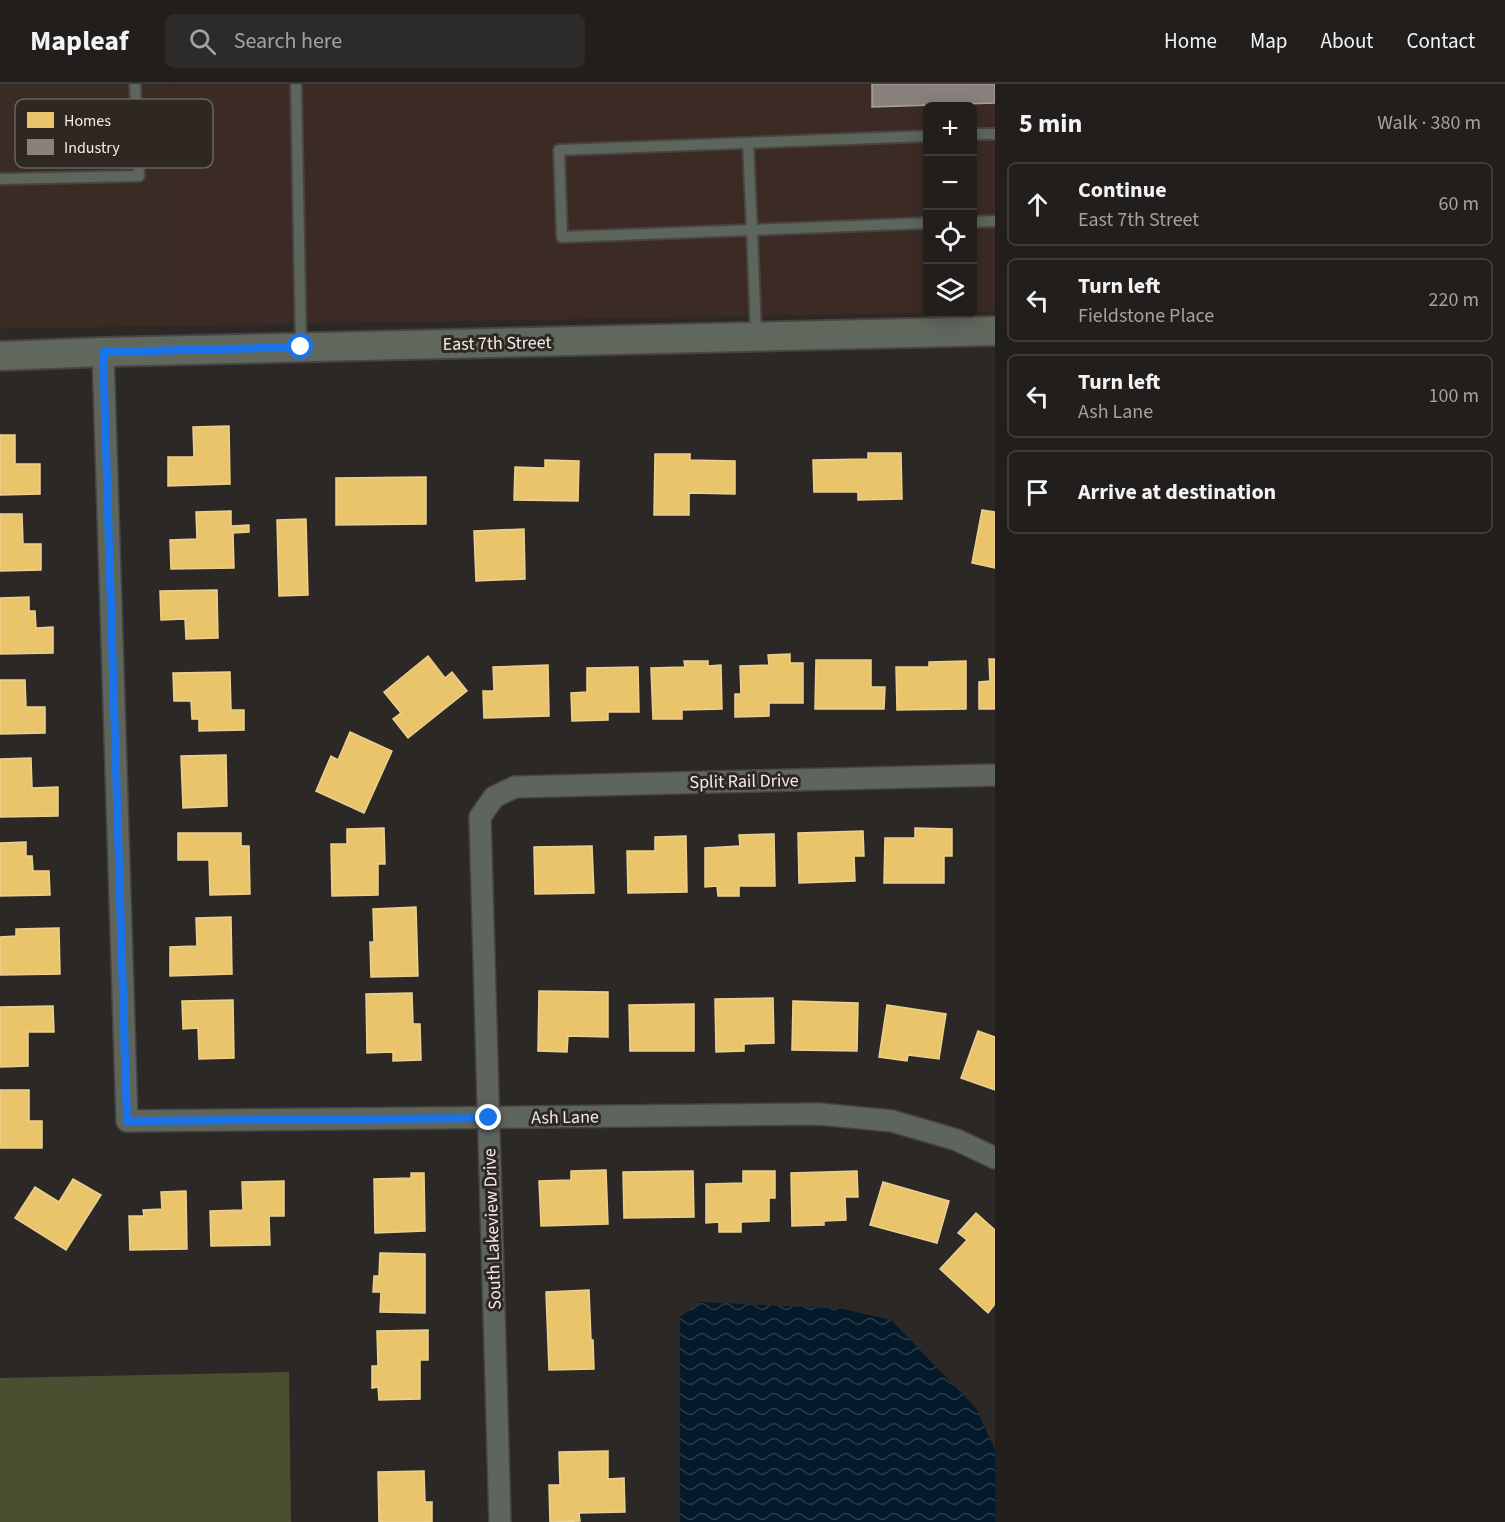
<!DOCTYPE html>
<meta charset="utf-8">
<style>
body{margin:0;font-family:"Source Sans 3",sans-serif;background:#2d2b29;color:#f1f3f6}
.controls{position:absolute;right:18px;top:18px;display:grid;overflow:hidden;border-radius:9px;box-shadow:0 3px 15px #0003}
.controls button{width:54px;height:54px;display:grid;place-items:center;padding:0;border:0;border-bottom:2px solid #3e3c3b;background:#211e1c;color:#f1f3f6;font:30px sans-serif}
.stop{position:absolute;width:18px;height:18px;margin:-14px;border:4px solid #1a73e8;border-radius:50%;background:#fff}
.stop.end{background:#1a73e8;border-color:#fff;box-shadow:0 2px 6px #0008}
.list{margin:0;padding:0;list-style:none}
h2{display:flex;justify-content:space-between;align-items:center;height:78px;margin:0;padding:0 24px;font-size:26px}
h2 small{font-size:20px;font-weight:400;color:#a2a2a3}
.list li{display:grid;grid-template-columns:39px 1fr auto;gap:18px;align-items:center;box-sizing:border-box;height:84px;margin:0 12px 12px;padding:0 12px;border:2px solid #3e3c3b;border-radius:9px}
.list b{display:block;font-size:22px;white-space:nowrap}
.list p{margin:0;font-size:20px;white-space:nowrap;color:#a2a2a3}
.list em{font-size:20px;font-style:normal;color:#a2a2a3}
.icon{flex:none;width:33px;height:33px;fill:none;stroke:currentColor;stroke-width:2;stroke-linecap:round;stroke-linejoin:round}
.map{position:relative;flex:none;width:995px;height:1438px;overflow:hidden}
header{display:flex;align-items:center;gap:36px;box-sizing:border-box;height:84px;padding:0 30px;background:#211e1c;border-bottom:2px solid #3e3c3b}
header strong{font-size:28px}
nav{display:flex;gap:33px;margin-inline-start:auto;font-size:21px}
.search{width:420px;height:54px;background:#2d2b29;display:flex;align-items:center;gap:15px;box-sizing:border-box;padding:0 21px;border-radius:9px;color:#a2a2a3;font-size:22px}
main{display:flex}
aside{flex:1;background:#211e1c}
.map>svg:first-child{display:block}
.built{fill:#392c24}
.industrial{fill:#3c2b25}
.grass{fill:#494f30}
.water{fill:url(#water-waves)}
.homes{fill:#e9c46a;stroke:#ecd090;stroke-width:1.5}
.industry{fill:#8a817c;stroke:#aaa19d;stroke-width:1.5}
.lines{fill:none;stroke-linecap:round;stroke-linejoin:round}
.lane-casing{stroke:#474441;stroke-width:14}
.street-casing{stroke:#474441;stroke-width:24}
.secondary-casing{stroke:#474441;stroke-width:32}
.lane{stroke:#5d655c;stroke-width:10}
.street{stroke:#5d655c;stroke-width:21}
.secondary{stroke:#60685e;stroke-width:28}
.route{stroke:#1a73e8;stroke-width:8}
.labels{text-anchor:middle;stroke-width:6;stroke-linejoin:round;paint-order:stroke}
.street-label{font-size:18px;fill:#f3ede9;stroke:#2f2722}
.key{fill:#2f2722;stroke:#6a625e;stroke-width:1.5}
.key-label{font-size:16px;fill:#f3ede9}
</style>
<header>
<strong>Mapleaf</strong>
<div class="search"><svg class="icon" aria-label="search" viewBox="0 0 24 24"><circle cx="10" cy="10" r="6"/><path d="M15 15l6 6"/></svg>Search here</div>
<nav><a>Home</a><a>Map</a><a>About</a><a>Contact</a></nav>
</header>
<main>
<div class="map">
<svg width="995" height="1438" viewBox="0 0 995 1438">
<defs>
<pattern id="water-waves" width="16" height="10" patternUnits="userSpaceOnUse" patternTransform="scale(1.5)"><rect width="16" height="10" fill="#041a2a"/><path d="M0 5q4-4 8 0t8 0" fill="none" stroke="#293c49"/></pattern>
</defs>
<rect width="100%" height="100%" fill="#2c2825"/>
<polygon class="built" points="0,0 168,0 175,242 0,245"/>
<polygon class="industrial" points="168,0 995,0 995,227 973,228 972,22 928,22 927,229 175,242"/>
<polygon class="grass" points="289,1288 291,1438 0,1438 0,1294"/>
<polygon class="water" points="701,1218 843,1225 891,1236 976,1324 995,1366 995,1438 680,1438 680,1233"/>
<g class="homes">
<polygon points="229,342 230,400 168,402 168,373 194,373 193,343"/>
<polygon points="0,351 15,351 15,380 40,380 40,410 0,411"/>
<polygon points="868,369 901,369 902,415 858,416 858,408 814,408 813,376 868,375"/>
<polygon points="655,370 690,370 690,376 735,377 735,410 689,409 689,431 654,431"/>
<polygon points="545,376 579,377 578,417 514,416 515,383 545,384"/>
<polygon points="426,393 426,440 336,441 336,394"/>
<polygon points="982,426 995,428 995,484 972,479"/>
<polygon points="231,427 231,442 249,441 249,448 233,449 234,484 171,485 170,456 197,455 196,428"/>
<polygon points="0,430 22,430 23,460 41,460 41,486 0,487"/>
<polygon points="306,435 308,511 279,512 277,436"/>
<polygon points="524,445 525,495 476,497 474,447"/>
<polygon points="217,506 218,554 186,555 185,535 161,536 160,507"/>
<polygon points="29,513 29,527 35,527 36,544 53,543 53,569 0,570 0,514"/>
<polygon points="790,570 790,579 803,579 803,619 769,619 769,632 735,633 735,610 741,610 740,582 769,581 768,571"/>
<polygon points="428,572 445,594 452,588 467,607 408,654 393,635 401,629 384,608"/>
<polygon points="989,575 995,575 995,625 979,625 979,598 990,597"/>
<polygon points="816,576 871,576 871,603 885,603 884,625 815,625"/>
<polygon points="684,577 708,577 708,582 721,581 722,625 682,626 682,635 653,635 651,584 685,583"/>
<polygon points="966,577 966,625 897,626 896,583 929,583 929,578"/>
<polygon points="548,581 549,632 484,634 483,607 494,607 493,583"/>
<polygon points="638,583 639,628 608,628 608,636 572,637 571,609 587,608 587,584"/>
<polygon points="230,588 231,626 244,626 244,646 199,647 199,635 192,635 191,617 174,617 173,589"/>
<polygon points="0,596 25,596 26,623 45,623 45,649 0,650"/>
<polygon points="350,648 392,667 364,729 316,707 331,672 338,676"/>
<polygon points="226,671 227,722 183,724 181,672"/>
<polygon points="31,674 32,704 58,703 58,732 0,733 0,675"/>
<polygon points="384,744 385,780 378,780 378,811 332,812 331,760 347,760 347,745"/>
<polygon points="915,744 952,745 952,772 944,772 944,799 884,799 885,754 915,754"/>
<polygon points="863,747 864,772 854,772 855,797 799,799 798,749"/>
<polygon points="178,749 241,749 241,762 249,762 250,810 210,811 209,776 178,776"/>
<polygon points="774,750 775,802 739,802 739,812 718,812 717,802 705,803 705,764 740,762 739,751"/>
<polygon points="686,752 687,808 628,809 627,767 655,767 655,753"/>
<polygon points="26,758 26,772 32,772 33,787 49,787 50,811 0,812 0,759"/>
<polygon points="592,762 594,809 535,810 534,763"/>
<polygon points="416,823 418,892 371,893 370,858 374,858 373,825"/>
<polygon points="231,833 232,890 170,892 170,863 197,862 196,834"/>
<polygon points="59,844 60,890 0,891 0,853 16,852 16,845"/>
<polygon points="539,907 608,908 608,953 568,952 567,968 538,967"/>
<polygon points="412,909 413,940 420,940 421,976 393,977 393,968 367,969 366,910"/>
<polygon points="773,914 774,959 744,960 744,967 716,968 715,915"/>
<polygon points="233,916 234,974 199,975 198,944 183,945 182,917"/>
<polygon points="793,917 858,919 857,967 792,966"/>
<polygon points="694,920 694,967 630,967 629,921"/>
<polygon points="887,921 946,930 939,975 908,971 907,977 879,973"/>
<polygon points="53,922 54,948 28,948 28,982 0,983 0,923"/>
<polygon points="978,947 995,953 995,1006 961,994"/>
<polygon points="0,1006 29,1006 29,1037 42,1037 42,1064 0,1064"/>
<polygon points="606,1086 608,1140 541,1142 539,1097 571,1096 571,1087"/>
<polygon points="693,1087 694,1133 624,1134 623,1088"/>
<polygon points="743,1087 775,1087 775,1114 769,1114 769,1137 741,1138 741,1148 719,1148 719,1138 706,1139 706,1100 743,1099"/>
<polygon points="857,1087 858,1113 845,1113 846,1136 824,1137 824,1141 792,1142 791,1089"/>
<polygon points="411,1089 424,1089 425,1147 375,1149 374,1095 411,1094"/>
<polygon points="73,1095 101,1111 66,1166 15,1134 35,1103 59,1118"/>
<polygon points="284,1097 284,1132 269,1132 270,1161 211,1162 210,1127 243,1126 242,1098"/>
<polygon points="883,1098 949,1117 937,1159 870,1141"/>
<polygon points="186,1107 187,1165 130,1166 129,1132 144,1132 143,1126 162,1125 161,1108"/>
<polygon points="976,1129 995,1146 995,1220 988,1229 940,1185 967,1156 958,1149"/>
<polygon points="380,1169 425,1170 425,1229 380,1228 381,1208 373,1208 374,1192 379,1192"/>
<polygon points="589,1206 591,1256 593,1256 594,1285 549,1286 546,1208"/>
<polygon points="428,1246 428,1276 420,1276 420,1315 379,1316 378,1303 372,1304 372,1282 378,1282 377,1247"/>
<polygon points="608,1367 608,1395 624,1394 625,1428 579,1429 580,1437 550,1438 549,1401 560,1401 559,1368"/>
<polygon points="424,1387 425,1418 432,1418 432,1438 379,1438 378,1388"/>
</g>
<polygon class="industry" points="872,0 995,0 995,19 872,23"/>
<g class="lines">
<defs>
<g id="lane">
<polyline points="296,0 301,263"/>
<polyline points="972,50 995,50"/>
<polyline points="748,59 752,146 928,139"/>
<polyline points="0,95 139,92 135,0"/>
<polyline points="972,138 995,137"/>
<polyline points="756,250 752,146 562,153 559,66 928,52"/>
</g>
<g id="street">
<polyline points="103,268 127,1037 819,1030 892,1037 957,1056 995,1074"/>
<polyline points="500,1438 480,733 494,713 515,703 995,691"/>
</g>
<polyline id="secondary" points="0,272 103,268 995,247"/>
</defs>
<use href="#lane" class="lane-casing"/>
<use href="#street" class="street-casing"/>
<use href="#secondary" class="secondary-casing"/>
<use href="#lane" class="lane"/>
<use href="#street" class="street"/>
<use href="#secondary" class="secondary"/>
</g>
<g class="lines">
<polyline class="route" points="301,263 103,268 127,1037 489,1034"/>
</g>
<g class="labels">
<g class="street-label">
<text transform="translate(497 259) rotate(-1)" y="6">East 7th Street</text>
<text transform="translate(744 697) rotate(-1)" y="6">Split Rail Drive</text>
<text transform="translate(565 1033) rotate(-1)" y="6">Ash Lane</text>
<text transform="translate(492 1145) rotate(-92)" y="6">South Lakeview Drive</text>
</g>
</g>
<rect x="15" y="15" width="198" height="69" rx="9" class="key"/>
<rect x="27" y="28" width="27" height="16" fill="#e9c46a"/>
<rect x="27" y="55" width="27" height="16" fill="#8a817c"/>
<g class="key-label">
<text x="64" y="42">Homes</text>
<text x="64" y="69">Industry</text>
</g>
</svg>
<div class="controls">
<button>+</button>
<button>−</button>
<button><svg class="icon" aria-label="locate" viewBox="0 0 24 24"><circle cx="12" cy="12" r="6"/><path d="M12 2v4M12 18v4M2 12h4M18 12h4"/></svg></button>
<button><svg class="icon" aria-label="layers" viewBox="0 0 24 24"><path d="M12 4l9 5-9 5-9-5zM3 14l9 5 9-5"/></svg></button>
</div>
<div class="stop" style="left:301px;top:263px"></div>
<div class="stop end" style="left:489px;top:1034px"></div>
</div>
<aside>
<h2>5 min<small>Walk · 380 m</small></h2>
<ul class="list">
<li><svg class="icon" aria-label="ahead" viewBox="0 0 24 24"><path d="M12 20V5M6 11l6-6 6 6"/></svg><div><b>Continue</b><p>East 7th Street</p></div><em>60 m</em></li>
<li><svg class="icon" aria-label="left" viewBox="0 0 24 24"><path d="M17 20v-9H6M10 6l-5 5 5 5"/></svg><div><b>Turn left</b><p>Fieldstone Place</p></div><em>220 m</em></li>
<li><svg class="icon" aria-label="left" viewBox="0 0 24 24"><path d="M17 20v-9H6M10 6l-5 5 5 5"/></svg><div><b>Turn left</b><p>Ash Lane</p></div><em>100 m</em></li>
<li><svg class="icon" aria-label="arrive" viewBox="0 0 24 24"><path d="M6 21V4h12l-3 4 3 4H6"/></svg><div><b>Arrive at destination</b></div></li>
</ul>
</aside>
</main>
